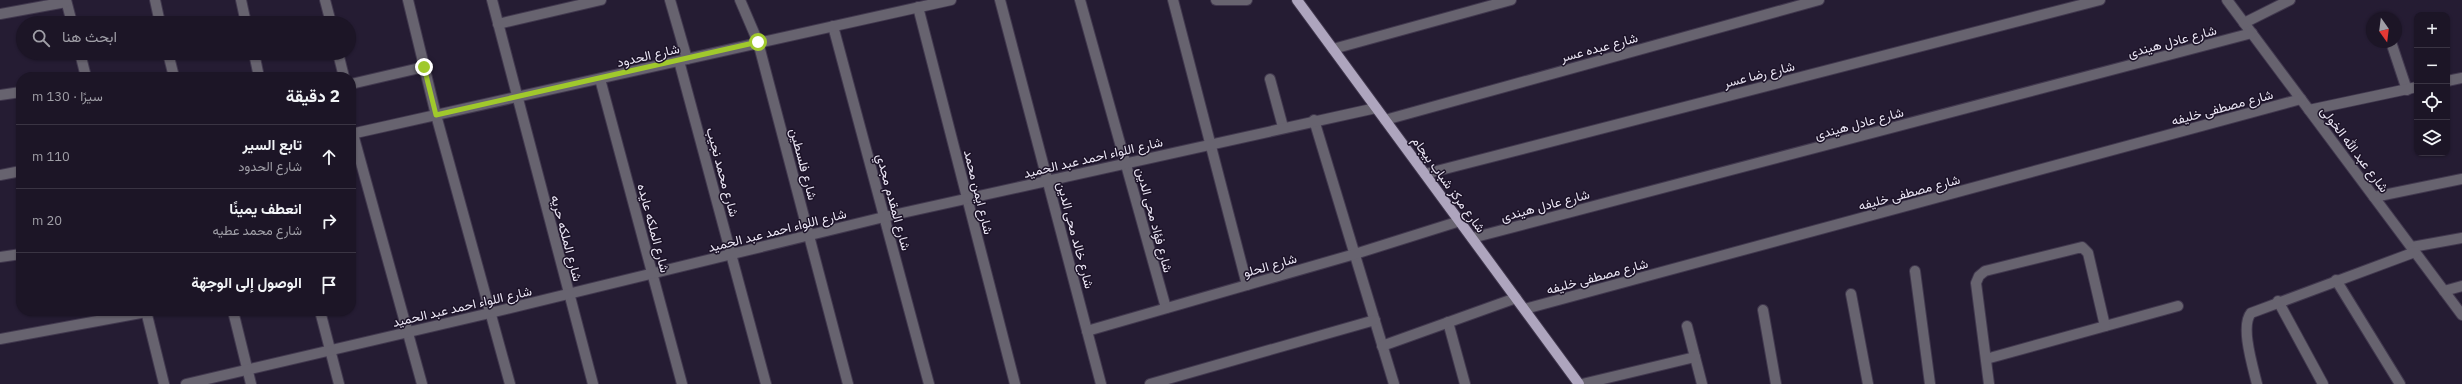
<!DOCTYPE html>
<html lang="ar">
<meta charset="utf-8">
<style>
body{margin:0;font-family:"IBM Plex Sans",Vazirmatn,sans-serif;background:#251e2e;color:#f1f3f6;direction:rtl}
.controls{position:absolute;right:12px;top:12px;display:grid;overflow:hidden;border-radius:8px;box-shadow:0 1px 3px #0004}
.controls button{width:36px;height:36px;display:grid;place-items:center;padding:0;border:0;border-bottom:1px solid #3a3443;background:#1c1526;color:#f1f3f6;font:20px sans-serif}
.compass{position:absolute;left:2366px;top:12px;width:36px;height:36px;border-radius:50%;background:#1c1526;box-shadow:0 1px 3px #0004;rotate:166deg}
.stop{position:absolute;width:12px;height:12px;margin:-9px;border:3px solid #a0c92c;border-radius:50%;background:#fff}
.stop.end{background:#a0c92c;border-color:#fff;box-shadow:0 1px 4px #0008}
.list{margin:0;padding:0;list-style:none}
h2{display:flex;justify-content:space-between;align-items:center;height:52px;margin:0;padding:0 16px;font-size:17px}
h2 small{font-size:13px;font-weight:400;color:#a09fa7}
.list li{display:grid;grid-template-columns:26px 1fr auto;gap:12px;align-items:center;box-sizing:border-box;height:64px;padding:0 16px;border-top:1px solid #3a3443}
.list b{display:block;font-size:15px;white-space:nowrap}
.list p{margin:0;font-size:13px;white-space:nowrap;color:#a09fa7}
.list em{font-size:13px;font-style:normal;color:#a09fa7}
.icon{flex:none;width:22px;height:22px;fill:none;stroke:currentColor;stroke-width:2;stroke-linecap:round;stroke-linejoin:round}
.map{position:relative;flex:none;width:2462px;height:384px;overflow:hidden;direction:ltr}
.search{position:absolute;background:#1c1526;box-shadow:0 1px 3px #0004;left:16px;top:16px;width:340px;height:44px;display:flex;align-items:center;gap:10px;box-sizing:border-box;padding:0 14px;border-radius:22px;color:#a09fa7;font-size:15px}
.panel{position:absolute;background:#1c1526;box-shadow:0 1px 3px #0004;left:16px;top:72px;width:340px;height:244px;border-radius:16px;direction:rtl}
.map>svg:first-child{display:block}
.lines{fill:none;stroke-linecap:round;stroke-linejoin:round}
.minor-casing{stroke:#41384e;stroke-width:12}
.major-casing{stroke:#41384e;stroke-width:12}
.minor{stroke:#67636f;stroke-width:10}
.major{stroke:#aea5be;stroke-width:10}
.route{stroke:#a0c92c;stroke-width:5}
.labels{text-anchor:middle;stroke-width:3;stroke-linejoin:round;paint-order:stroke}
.street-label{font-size:13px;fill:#eae5f4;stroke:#1c1328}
</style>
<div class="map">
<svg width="2462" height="384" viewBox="0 0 2462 384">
<rect width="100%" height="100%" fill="#251c33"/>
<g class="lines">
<defs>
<g id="minor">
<polyline points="66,0 72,23"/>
<polyline points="155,0 160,23"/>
<polyline points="241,0 246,23"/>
<polyline points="325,0 331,23"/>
<polyline points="408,0 436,115 510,384"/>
<polyline points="492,0 593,384"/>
<polyline points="670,0 687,59"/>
<polyline points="740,0 758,42 848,384"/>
<polyline points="1000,0 1101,384"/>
<polyline points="1080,0 1166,308"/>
<polyline points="1173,0 1247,285"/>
<polyline points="1216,0 1247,0"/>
<polyline points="2227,0 2462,315"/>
<polyline points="918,7 1015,384"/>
<polyline points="0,14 66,2"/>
<polyline points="2244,23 2290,0"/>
<polyline points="498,24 601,0"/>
<polyline points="833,26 929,384"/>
<polyline points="2391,42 2407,90"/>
<polyline points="1333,49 1511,0"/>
<polyline points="80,53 86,77"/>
<polyline points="168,53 174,77"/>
<polyline points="254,53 259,77"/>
<polyline points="338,53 344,77"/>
<polyline points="679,61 766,384"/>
<polyline points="600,79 682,384"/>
<polyline points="1270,79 1283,127"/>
<polyline points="2447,81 2462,78"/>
<polyline points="351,84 424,67"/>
<polyline points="0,95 21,92"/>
<polyline points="2309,110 2417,87"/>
<polyline points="1314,120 1394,384"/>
<polyline points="1385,120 1819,0"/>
<polyline points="351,134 951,0"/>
<polyline points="353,134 422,384"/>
<polyline points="1425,174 2100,0"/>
<polyline points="0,175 21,171"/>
<polyline points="2374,197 2462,179"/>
<polyline points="1472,238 2252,33"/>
<polyline points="2412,247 2462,238"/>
<polyline points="0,257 21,254"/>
<polyline points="1915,271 1930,384"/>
<polyline points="2336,280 2400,384"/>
<polyline points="2444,291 2462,286"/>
<polyline points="1851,294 1868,384"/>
<polyline points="2278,301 2323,384"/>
<polyline points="1525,309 2301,99"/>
<polyline points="1763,310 1776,384"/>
<polyline points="146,311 164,384"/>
<polyline points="233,311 251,384"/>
<polyline points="320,311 339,384"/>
<polyline points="1448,322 1465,384"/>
<polyline points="1687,326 1702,384"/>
<polyline points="1087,331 1355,254 1460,221"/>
<polyline points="0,339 146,312"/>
<polyline points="1382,346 1516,298"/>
<polyline points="1986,359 2178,306"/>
<polyline points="186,384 490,313 884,217 1376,108"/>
<polyline points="1150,384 1375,320"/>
<polyline points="1582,384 1695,357"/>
<polyline points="1989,384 1976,283 1979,276 1985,271 2082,247 2088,253 2105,326"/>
<path d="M2257 384C2253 367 2240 326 2251 313L2415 252"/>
</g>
<polyline id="major" points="1297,0 1579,384"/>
</defs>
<use href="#minor" class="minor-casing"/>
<use href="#major" class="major-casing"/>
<use href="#minor" class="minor"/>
<use href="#major" class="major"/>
</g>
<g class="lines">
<polyline class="route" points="424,67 436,115 758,42"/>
</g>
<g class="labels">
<g class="street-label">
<text transform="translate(2172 41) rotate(-15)" y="5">شارع عادل هيندى</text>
<text transform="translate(1599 47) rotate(-15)" y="5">شارع عبده عسر</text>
<text transform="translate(648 55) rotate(-13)" y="5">شارع الحدود</text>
<text transform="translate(1759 74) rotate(-14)" y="5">شارع رضا عسر</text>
<text transform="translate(2222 107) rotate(-15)" y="5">شارع مصطفى خليفه</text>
<text transform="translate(1859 123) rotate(-15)" y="5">شارع عادل هيندى</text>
<text transform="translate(2355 149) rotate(53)" y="5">شارع عبد الله الخولى</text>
<text transform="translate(1093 157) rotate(-13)" y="5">شارع اللواء احمد عبد الحميد</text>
<text transform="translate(804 164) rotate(75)" y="5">شارع فلسطين</text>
<text transform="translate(723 172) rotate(75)" y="5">شارع محمد نجيب</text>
<text transform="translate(1449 184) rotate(54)" y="5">شارع مركز شباب بيجام</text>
<text transform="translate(979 192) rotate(76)" y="5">شارع ايمن محمد</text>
<text transform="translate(1909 192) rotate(-15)" y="5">شارع مصطفى خليفه</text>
<text transform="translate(894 202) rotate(75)" y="5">شارع المقدم مجدي</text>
<text transform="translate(1545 205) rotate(-15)" y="5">شارع عادل هيندى</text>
<text transform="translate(1155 220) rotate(75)" y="5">شارع فؤاد محى الدين</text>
<text transform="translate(654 228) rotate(75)" y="5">شارع الملكه عايده</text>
<text transform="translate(777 230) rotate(-14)" y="5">شارع اللواء احمد عبد الحميد</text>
<text transform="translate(1076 235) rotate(75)" y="5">شارع خالد محى الدين</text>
<text transform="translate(567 238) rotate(75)" y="5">شارع الملكه حريه</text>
<text transform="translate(1270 265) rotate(-16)" y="5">شارع الحلو</text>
<text transform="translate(1597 276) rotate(-15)" y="5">شارع مصطفى خليفه</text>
<text transform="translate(462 306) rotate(-13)" y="5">شارع اللواء احمد عبد الحميد</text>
</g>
</g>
</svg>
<div class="controls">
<button>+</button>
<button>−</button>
<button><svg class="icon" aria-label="locate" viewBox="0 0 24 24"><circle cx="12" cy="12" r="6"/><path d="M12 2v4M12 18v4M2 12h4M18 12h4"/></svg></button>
<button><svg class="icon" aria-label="layers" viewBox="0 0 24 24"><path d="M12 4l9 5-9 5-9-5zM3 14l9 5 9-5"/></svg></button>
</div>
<svg class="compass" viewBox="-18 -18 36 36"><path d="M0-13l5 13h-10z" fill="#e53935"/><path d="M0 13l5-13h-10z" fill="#a09fa7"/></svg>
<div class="stop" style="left:758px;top:42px"></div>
<div class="stop end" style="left:424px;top:67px"></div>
<div class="search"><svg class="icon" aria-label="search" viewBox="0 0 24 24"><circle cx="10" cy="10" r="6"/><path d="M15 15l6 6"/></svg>ابحث هنا</div>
<section class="panel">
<h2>2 دقيقة<small>سيرًا · 130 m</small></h2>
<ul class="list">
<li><svg class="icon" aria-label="ahead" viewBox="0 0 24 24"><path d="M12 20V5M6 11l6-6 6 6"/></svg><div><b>تابع السير</b><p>شارع الحدود</p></div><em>110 m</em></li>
<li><svg class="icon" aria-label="right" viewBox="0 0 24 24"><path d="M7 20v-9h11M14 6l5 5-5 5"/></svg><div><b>انعطف يمينًا</b><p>شارع محمد عطيه</p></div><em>20 m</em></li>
<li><svg class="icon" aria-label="arrive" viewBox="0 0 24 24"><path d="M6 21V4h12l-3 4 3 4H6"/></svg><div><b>الوصول إلى الوجهة</b></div></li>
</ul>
</section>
</div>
